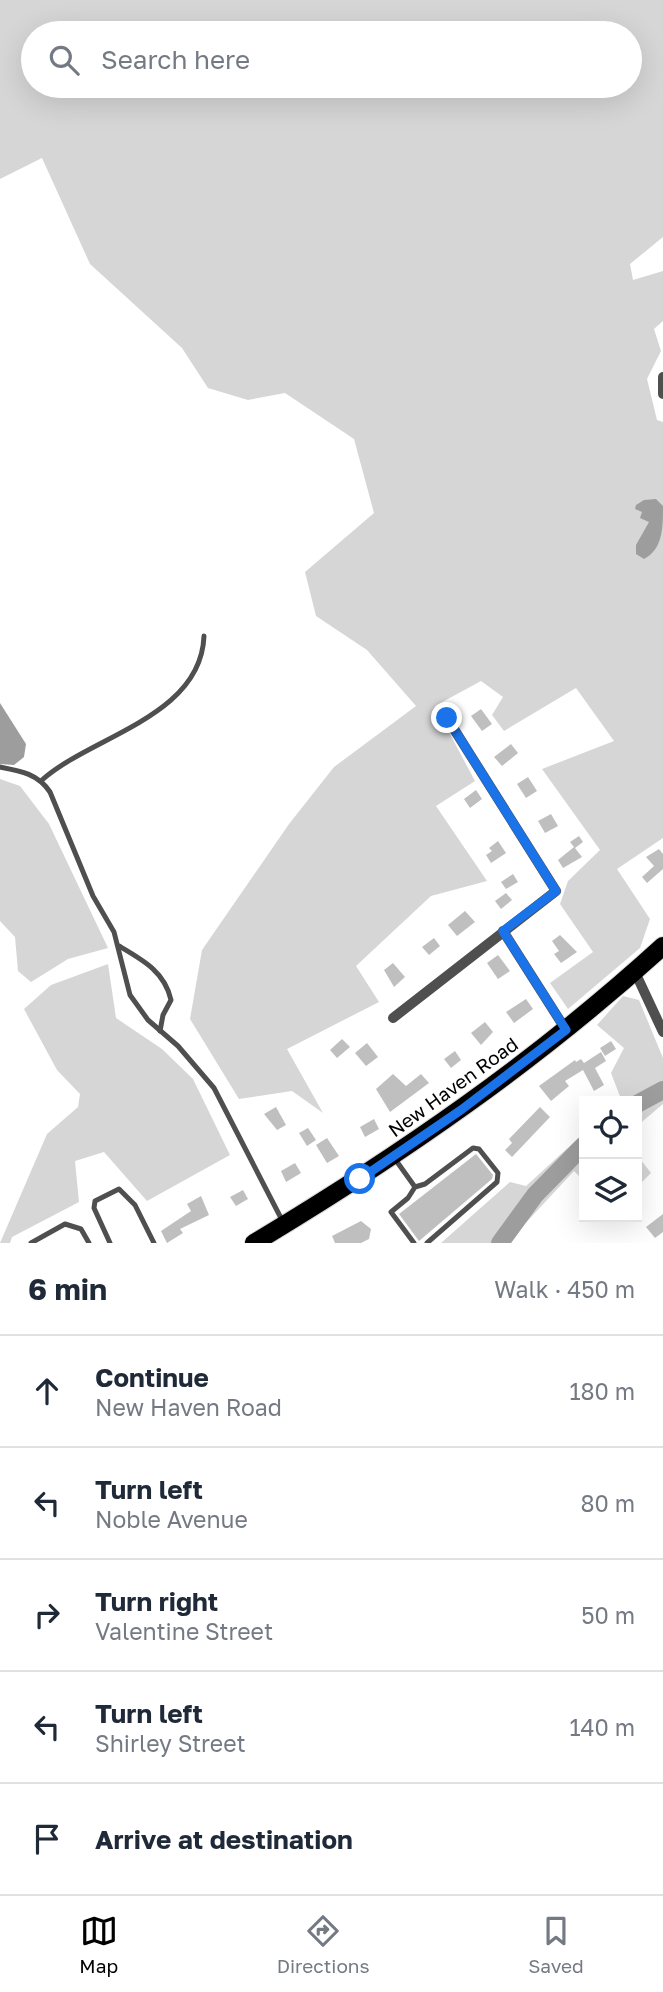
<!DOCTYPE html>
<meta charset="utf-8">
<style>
body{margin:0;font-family:"Golos Text",sans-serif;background:#f2f2f3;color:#1f2937}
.controls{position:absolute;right:21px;bottom:21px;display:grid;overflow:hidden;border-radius:0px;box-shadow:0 7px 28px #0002}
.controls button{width:63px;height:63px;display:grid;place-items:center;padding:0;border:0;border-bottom:2px solid #e0e1e3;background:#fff;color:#1f2937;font:35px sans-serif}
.stop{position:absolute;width:21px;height:21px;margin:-16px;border:5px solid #1a73e8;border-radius:50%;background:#fff}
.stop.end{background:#1a73e8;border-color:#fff;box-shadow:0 2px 7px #0008}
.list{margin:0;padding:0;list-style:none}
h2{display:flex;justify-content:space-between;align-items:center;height:91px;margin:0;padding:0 28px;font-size:30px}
h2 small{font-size:23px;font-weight:400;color:#747a83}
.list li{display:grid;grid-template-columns:46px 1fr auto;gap:21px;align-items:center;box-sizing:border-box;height:112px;padding:0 28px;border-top:2px solid #e0e1e3}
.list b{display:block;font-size:26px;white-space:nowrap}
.list p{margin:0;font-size:23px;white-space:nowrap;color:#747a83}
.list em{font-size:23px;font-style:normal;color:#747a83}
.icon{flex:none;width:38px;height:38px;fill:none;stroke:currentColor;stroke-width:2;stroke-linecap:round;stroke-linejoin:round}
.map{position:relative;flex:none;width:663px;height:1243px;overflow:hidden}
.search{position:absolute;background:#fff;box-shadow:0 7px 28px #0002;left:21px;right:21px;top:21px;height:77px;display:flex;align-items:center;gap:18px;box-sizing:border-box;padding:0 24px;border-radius:38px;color:#747a83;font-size:26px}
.sheet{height:651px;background:#fff}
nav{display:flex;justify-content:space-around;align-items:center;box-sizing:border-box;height:98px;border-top:2px solid #e0e1e3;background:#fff;font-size:19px;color:#747a83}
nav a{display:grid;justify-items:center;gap:4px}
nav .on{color:#000}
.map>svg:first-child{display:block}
.green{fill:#d6d6d6;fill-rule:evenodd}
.water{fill:#9d9d9d}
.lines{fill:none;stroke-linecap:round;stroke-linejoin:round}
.river{stroke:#9d9d9d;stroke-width:18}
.building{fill:#bfbfbf}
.primary-casing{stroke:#dbdbdb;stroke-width:20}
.lane{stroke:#4f4f4f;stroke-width:5}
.street{stroke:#4f4f4f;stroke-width:10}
.primary{stroke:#000;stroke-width:18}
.route{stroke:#1a73e8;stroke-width:9}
.labels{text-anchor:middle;stroke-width:5;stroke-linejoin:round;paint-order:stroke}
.street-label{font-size:19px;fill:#000;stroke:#fff}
</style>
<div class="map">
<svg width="663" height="1243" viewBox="0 0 663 1243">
<rect width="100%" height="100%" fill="#fff"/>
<g class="green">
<path d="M0 0H663V237L630 264 633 280 663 271V321L654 329 661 351 647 379 657 420 663 422V838L617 869 650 919 640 948 568 1009 550 983 593 952 560 904 568 881 600 850 542 769 614 741 576 688 504 731 492 715 503 697 481 681 435 706 475 781 436 806 487 881 431 896 356 966 379 1002 287 1049 323 1113 292 1091 239 1099 190 1019 202 950 289 824 334 767 416 706 367 650 316 616 305 572 374 513 354 439 285 393 248 400 208 388 182 348 90 264 42 158 0 179ZM33 33H630V86H33Z"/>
<polygon points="0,779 20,786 49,824 108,948 68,959 31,982 18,971 15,937 0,921"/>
<polygon points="108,964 116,1018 162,1049 193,1079 230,1155 147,1201 104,1152 75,1161 79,1202 12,1237 10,1243 0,1243 47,1134 78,1107 80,1094 57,1070 24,1009 51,985"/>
<polygon points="623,996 639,1000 663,1058 663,1104 637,1126 637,1101 619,1101 621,1099 611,1073 624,1048 597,1025"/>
<polygon points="584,1133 584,1181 574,1171 507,1243 441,1243 510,1182 526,1186"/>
<polygon points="637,1155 651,1173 637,1187"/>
</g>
<g class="water">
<path d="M656 499 663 506C663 528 663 549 644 559L636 554V545L649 522 640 518 642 512 635 509 636 505 644 500Z"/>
<polygon points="0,703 26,744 24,757 14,765 0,764"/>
</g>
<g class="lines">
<g class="river">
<polyline points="637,1104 663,1090"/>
<polyline points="500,1243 535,1195 584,1145"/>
</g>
</g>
<g class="building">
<polygon points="481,709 492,724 482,731 471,716"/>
<polygon points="511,744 518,753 502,766 494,757"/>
<polygon points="528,777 537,791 526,798 517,784"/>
<polygon points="476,790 482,799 470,808 464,799"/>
<polygon points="551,814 558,826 545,833 538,821"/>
<polygon points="579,836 583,842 575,848 582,857 563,868 558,860 574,847 570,842"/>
<polygon points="498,841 506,853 491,863 486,855 492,851 489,848"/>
<polygon points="659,849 663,854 663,869 647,883 642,877 654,866 646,857"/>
<polygon points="513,874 518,882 506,889 501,882"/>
<polygon points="506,893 512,900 501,909 495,901"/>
<polygon points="465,911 475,922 457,936 448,925"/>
<polygon points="560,935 577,952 561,963 554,954 559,951 552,941"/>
<polygon points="434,938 440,946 429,955 422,947"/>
<polygon points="498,955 510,971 498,979 487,963"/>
<polygon points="393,963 405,977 394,987 384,970"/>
<polygon points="526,999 533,1009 514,1023 506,1012"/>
<polygon points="485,1022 493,1032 481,1045 471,1033"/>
<polygon points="342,1039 350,1047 337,1058 330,1050"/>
<polygon points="611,1041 616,1049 605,1056 600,1048"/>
<polygon points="367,1043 378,1057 366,1066 355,1053"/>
<polygon points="455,1051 461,1060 451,1068 444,1059"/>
<polygon points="601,1052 606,1061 595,1068 604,1085 594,1091 583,1070 565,1081 569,1086 551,1101 539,1086 575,1060 576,1062 581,1059 584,1063"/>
<polygon points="393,1074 406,1086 421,1074 429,1083 390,1112 376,1089"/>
<polygon points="276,1107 286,1125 277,1130 264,1114"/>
<polygon points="540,1107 550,1117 512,1157 505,1150 512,1143 509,1139"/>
<polygon points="374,1119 379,1129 365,1137 360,1127"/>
<polygon points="308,1128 316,1140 307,1146 299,1133"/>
<polygon points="327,1138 339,1156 327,1163 316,1145"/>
<polygon points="476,1154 493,1175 492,1179 419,1241 399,1214"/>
<polygon points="295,1163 301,1173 286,1182 281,1171"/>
<polygon points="243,1190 248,1199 236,1206 230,1197"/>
<polygon points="201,1196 209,1215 180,1229 183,1233 167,1243 161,1231 191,1211 187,1204"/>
<polygon points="663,1214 663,1232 655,1238 646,1227"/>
<polygon points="361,1221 371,1229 369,1239 361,1243 335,1243 332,1236"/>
</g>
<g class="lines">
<defs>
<path id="primary" d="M254 1243C399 1156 537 1061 663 946"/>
</defs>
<use href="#primary" class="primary-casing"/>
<g class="lane">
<path d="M0 767C21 771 38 774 50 792L93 896 114 932 130 995 148 1020 178 1046 214 1088 283 1222"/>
<path d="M42 780C91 736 201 717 204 636"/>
<path d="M119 946C143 960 165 972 171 1000L163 1015 160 1031"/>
<polyline points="395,1159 415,1187"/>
<polyline points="31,1243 65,1224 81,1229 89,1243"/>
<polyline points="110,1243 94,1208 95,1201 119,1189 135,1205 154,1243"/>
<polyline points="414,1243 391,1212 408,1198 415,1187 425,1184 473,1148 479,1149 498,1173 497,1182 427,1243"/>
</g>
<g class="street">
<polyline points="663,377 663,394"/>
<polyline points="503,931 566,1030"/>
<polyline points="635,972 663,1032"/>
<polyline points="393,1018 556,891 447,718"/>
</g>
<use href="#primary" class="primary"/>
</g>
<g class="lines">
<polyline class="route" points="360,1179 461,1110 566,1030 503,931 556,891 447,718"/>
</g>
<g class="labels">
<g class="street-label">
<text transform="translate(453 1087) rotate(-36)" y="7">New Haven Road</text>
</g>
</g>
</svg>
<div class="controls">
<button><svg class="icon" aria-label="locate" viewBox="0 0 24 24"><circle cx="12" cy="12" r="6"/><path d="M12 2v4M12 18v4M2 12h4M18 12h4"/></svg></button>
<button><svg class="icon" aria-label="layers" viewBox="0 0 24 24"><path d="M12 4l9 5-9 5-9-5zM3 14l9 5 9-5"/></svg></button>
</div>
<div class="stop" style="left:360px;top:1179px"></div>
<div class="stop end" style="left:447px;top:718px"></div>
<div class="search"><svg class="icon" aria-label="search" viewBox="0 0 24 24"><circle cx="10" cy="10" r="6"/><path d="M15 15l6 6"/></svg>Search here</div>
</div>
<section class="sheet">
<h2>6 min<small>Walk · 450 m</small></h2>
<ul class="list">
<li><svg class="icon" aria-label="ahead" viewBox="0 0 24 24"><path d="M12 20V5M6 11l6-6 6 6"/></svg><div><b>Continue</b><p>New Haven Road</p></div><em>180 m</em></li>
<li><svg class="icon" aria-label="left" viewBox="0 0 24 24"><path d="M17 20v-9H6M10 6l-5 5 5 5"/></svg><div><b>Turn left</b><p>Noble Avenue</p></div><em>80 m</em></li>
<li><svg class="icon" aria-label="right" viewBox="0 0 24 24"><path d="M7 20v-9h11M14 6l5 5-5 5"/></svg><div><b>Turn right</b><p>Valentine Street</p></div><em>50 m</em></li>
<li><svg class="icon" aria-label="left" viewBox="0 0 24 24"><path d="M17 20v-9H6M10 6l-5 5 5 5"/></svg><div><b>Turn left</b><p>Shirley Street</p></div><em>140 m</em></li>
<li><svg class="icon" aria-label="arrive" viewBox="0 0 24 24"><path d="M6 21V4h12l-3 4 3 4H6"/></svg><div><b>Arrive at destination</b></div></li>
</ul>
</section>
<nav>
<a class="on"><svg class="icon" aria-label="map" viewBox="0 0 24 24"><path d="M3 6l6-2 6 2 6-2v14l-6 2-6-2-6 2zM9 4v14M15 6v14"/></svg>Map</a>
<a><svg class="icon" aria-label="directions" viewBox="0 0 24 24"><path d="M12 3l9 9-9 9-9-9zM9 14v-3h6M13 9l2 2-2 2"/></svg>Directions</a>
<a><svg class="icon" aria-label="saved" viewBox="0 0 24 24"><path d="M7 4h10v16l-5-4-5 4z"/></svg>Saved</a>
</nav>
